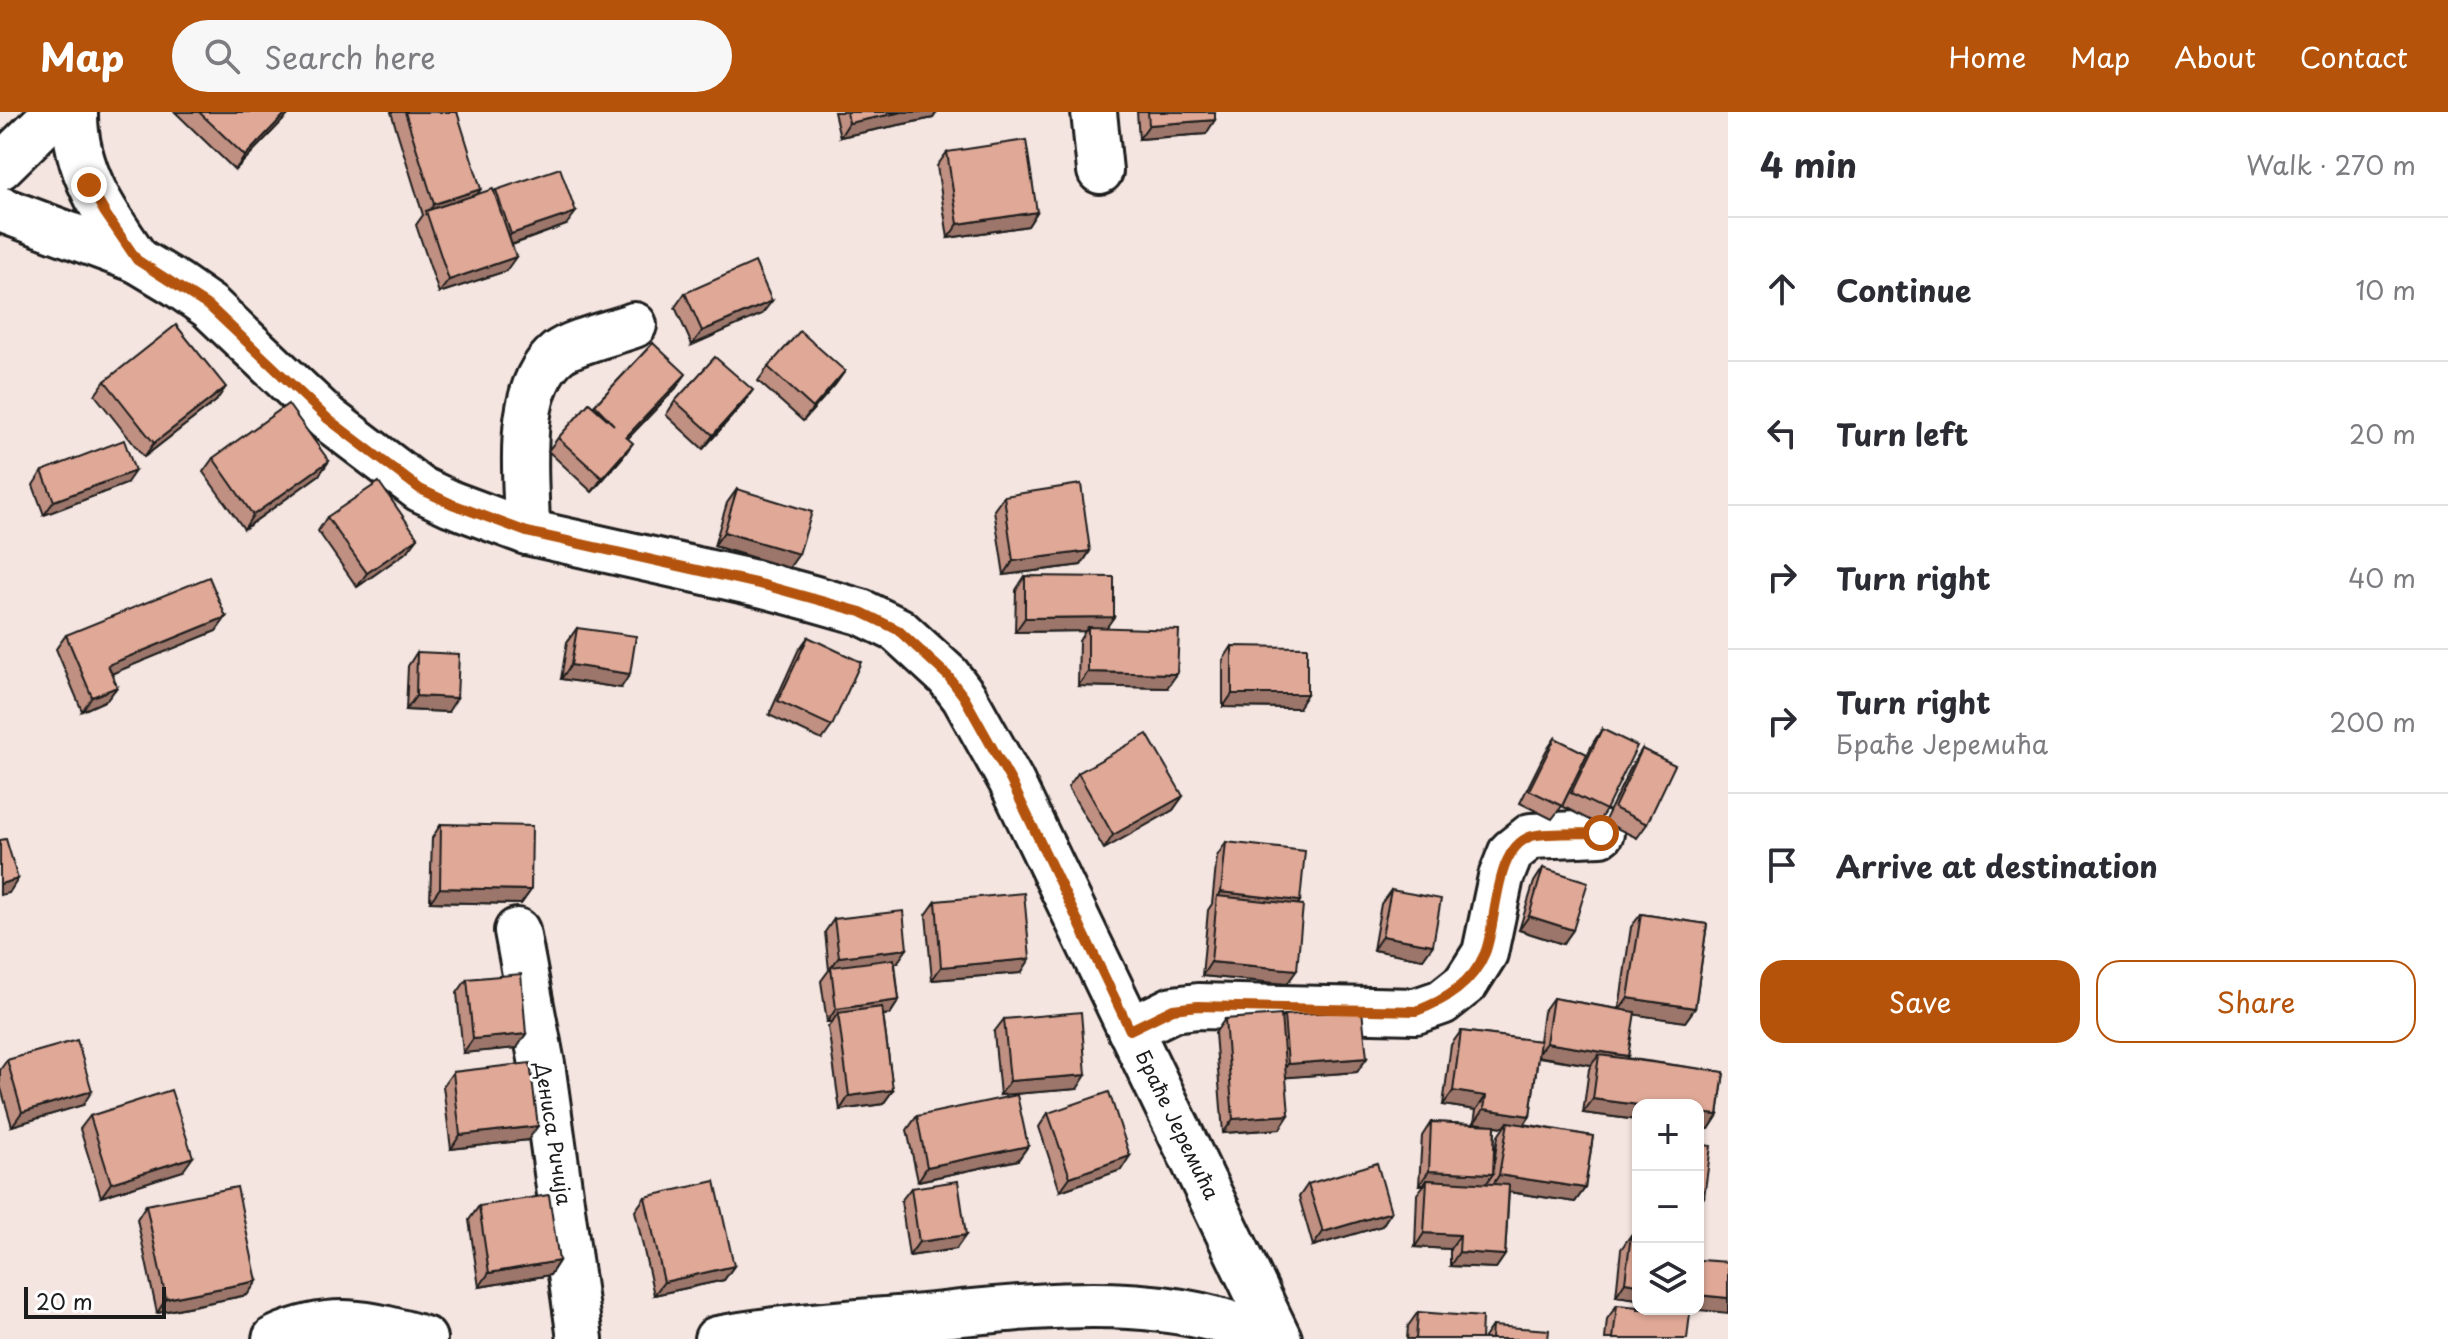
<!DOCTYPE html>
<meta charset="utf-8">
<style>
body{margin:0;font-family:"Playpen Sans",sans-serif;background:#f7f7f7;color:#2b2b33}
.controls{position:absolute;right:24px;bottom:24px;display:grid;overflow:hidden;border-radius:16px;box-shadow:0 2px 6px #0004}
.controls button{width:72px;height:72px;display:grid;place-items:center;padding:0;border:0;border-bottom:2px solid #e1e1e2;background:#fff;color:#2b2b33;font:40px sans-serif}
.scale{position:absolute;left:24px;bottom:20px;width:142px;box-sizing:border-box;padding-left:8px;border:4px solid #1c1c1c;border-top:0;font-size:22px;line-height:28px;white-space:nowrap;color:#1c1c1c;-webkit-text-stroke:6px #fff;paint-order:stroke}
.stop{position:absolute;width:24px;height:24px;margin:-18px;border:6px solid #b45309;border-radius:50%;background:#fff}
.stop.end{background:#b45309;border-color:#fff;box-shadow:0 2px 8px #0008}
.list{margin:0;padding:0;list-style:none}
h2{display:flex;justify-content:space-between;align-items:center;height:104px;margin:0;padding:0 32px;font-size:34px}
h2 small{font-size:26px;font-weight:400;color:#7c7c81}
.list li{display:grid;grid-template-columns:52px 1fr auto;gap:24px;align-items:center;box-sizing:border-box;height:144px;padding:0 32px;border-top:2px solid #e1e1e2}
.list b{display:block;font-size:30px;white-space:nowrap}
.list p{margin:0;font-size:26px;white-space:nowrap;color:#7c7c81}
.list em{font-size:26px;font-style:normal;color:#7c7c81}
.actions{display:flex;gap:16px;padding:24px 32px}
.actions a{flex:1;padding:18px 0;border:2px solid #b45309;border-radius:24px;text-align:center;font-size:28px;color:#b45309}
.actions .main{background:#b45309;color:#fff}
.icon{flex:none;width:44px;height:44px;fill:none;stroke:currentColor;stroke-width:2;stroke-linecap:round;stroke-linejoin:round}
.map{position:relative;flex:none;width:1728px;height:1227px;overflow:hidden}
header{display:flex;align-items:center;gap:48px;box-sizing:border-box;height:112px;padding:0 40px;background:#b45309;color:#fff}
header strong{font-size:38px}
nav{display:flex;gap:44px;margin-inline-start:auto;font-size:28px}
.search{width:560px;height:72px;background:#f7f7f7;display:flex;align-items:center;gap:20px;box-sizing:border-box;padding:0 28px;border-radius:44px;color:#7c7c81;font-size:30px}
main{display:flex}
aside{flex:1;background:#fff}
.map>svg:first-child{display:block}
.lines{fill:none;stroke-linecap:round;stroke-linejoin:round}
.minor-casing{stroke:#1c1c1c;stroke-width:50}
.minor{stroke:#fff;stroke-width:44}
.wall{fill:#c09082;stroke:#1c1c1c;stroke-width:2;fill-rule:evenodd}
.shaded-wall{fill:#9c766a;stroke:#1c1c1c;stroke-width:2}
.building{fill:#dfa897;stroke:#1c1c1c;stroke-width:2}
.route{stroke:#b45309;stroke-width:10}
.labels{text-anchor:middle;stroke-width:6;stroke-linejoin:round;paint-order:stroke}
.street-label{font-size:20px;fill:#1c1c1c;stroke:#fff}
</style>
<header>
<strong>Map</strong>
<div class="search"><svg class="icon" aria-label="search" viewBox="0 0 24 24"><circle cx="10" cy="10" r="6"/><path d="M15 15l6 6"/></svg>Search here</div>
<nav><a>Home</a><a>Map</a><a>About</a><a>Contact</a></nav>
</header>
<main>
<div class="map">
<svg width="1728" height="1227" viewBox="0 0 1728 1227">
<rect width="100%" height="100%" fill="#f5e5e0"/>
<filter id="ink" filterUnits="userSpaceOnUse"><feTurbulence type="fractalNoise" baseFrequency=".0125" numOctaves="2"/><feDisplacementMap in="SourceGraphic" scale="16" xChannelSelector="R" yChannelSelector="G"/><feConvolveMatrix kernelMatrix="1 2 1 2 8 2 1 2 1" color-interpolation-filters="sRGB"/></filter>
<g filter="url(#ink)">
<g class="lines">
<defs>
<g id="minor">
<path d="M75 0C74 58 105 102 137 148"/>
<polyline points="1094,0 1100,59"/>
<polyline points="0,55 56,0"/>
<polyline points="0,97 137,148 177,172 210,195 328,307 420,377 452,392 527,420 764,473 812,486 861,500 898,518 948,564 964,585 1011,669 1279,1227"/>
<path d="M527 420C527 367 513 277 558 241 572 230 616 220 634 213"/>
<polyline points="517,819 542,952 580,1227"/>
<polyline points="1130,918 1173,897 1198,894 1416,899 1442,890 1466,871 1485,841 1501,765 1511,740 1531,724 1601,721"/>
<path d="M275 1227C331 1202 367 1210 424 1227"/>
<path d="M717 1227C781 1215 846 1211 911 1206 1031 1195 1158 1175 1271 1227"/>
</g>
</defs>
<use href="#minor" class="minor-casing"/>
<use href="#minor" class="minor"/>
</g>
<g class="wall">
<polygon points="175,0 291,0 235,58"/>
<polygon points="391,0 457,0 478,82 494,80 496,78 566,113 512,133 506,159 439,181 416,113 423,103"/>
<polygon points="834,0 937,0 933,6 840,25"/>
<polygon points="1137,0 1215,0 1206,22 1139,27"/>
<polygon points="947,40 1037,100 1028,114 948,126 937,54"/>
<polygon points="685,181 762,202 692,233 675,195"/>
<polygon points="653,231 676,276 628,326 623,345 592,380 548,339 558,326 593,295"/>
<polygon points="768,255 845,259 835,273 803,309 758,269"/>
<polygon points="105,269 216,289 144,345 95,283"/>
<polygon points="675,289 743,292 703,337 666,303"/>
<polygon points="213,346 329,349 319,363 244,417 203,360"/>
<polygon points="42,359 126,372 44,403 33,373"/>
<polygon points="737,377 789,456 714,434 727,391"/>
<polygon points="1004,384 1090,439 1081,453 1004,463 994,398"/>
<polygon points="327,405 408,439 357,475 318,419"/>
<polygon points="1025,464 1106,516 1167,576 1078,574 1079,529 1085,519 1015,520 1016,478"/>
<polygon points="226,505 216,519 112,561 117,575 107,588 82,599 56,537 66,523"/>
<polygon points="577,516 621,576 561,567 567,530"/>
<polygon points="808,525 832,614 822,628 769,603 798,539"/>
<polygon points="1232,534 1298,596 1223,595 1223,548"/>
<polygon points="417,540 448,600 406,598 408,554"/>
<polygon points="1602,617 1606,698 1597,712 1562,694 1593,631"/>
<polygon points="1555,626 1562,694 1552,707 1520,691 1546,639"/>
<polygon points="1642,637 1647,712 1637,726 1604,710 1633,651"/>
<polygon points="1078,661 1183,684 1173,698 1104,737 1068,675"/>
<polygon points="441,712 531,778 521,792 430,790 432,726"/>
<polygon points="1226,730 1300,789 1298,792 1287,872 1202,864 1208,798 1212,792 1217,744"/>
<polygon points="1543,756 1573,818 1563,832 1519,818 1534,770"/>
<polygon points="1391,778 1433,833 1423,847 1373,838 1381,792"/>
<polygon points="936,789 1021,861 932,868 926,803"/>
<path d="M1641 802 1707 812 1695 896 1685 910 1634 902 1628 944 1626 946 1724 960 1718 1003 1709 1017 1698 1016V993H1638V1008L1583 1001 1589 957 1591 953 1538 945 1530 1004 1524 1012 1593 1024 1585 1076 1575 1090 1509 1080 1505 1143 1496 1156 1450 1154V1137L1415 1135 1417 1082 1424 1073H1419L1422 1024 1431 1010 1484 1013 1474 1011 1476 998 1443 993 1451 933 1461 919 1539 929 1543 900 1553 886 1619 897 1631 815ZM1495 1014 1504 1015 1498 1024 1494 1051Z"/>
<polygon points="834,807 897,851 895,851 899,888 890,902 883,903 893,978 883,992 840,998 828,915 832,910 827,910 821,869 829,858 825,820"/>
<polygon points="467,867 517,936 463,941 457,881"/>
<polygon points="1284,903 1367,946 1357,960 1286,965 1280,1017 1223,1021 1215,921 1225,907 1281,907"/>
<polygon points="1004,907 1077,977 1000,983 994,920"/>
<polygon points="7,948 83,993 12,1014 0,973 0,958"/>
<polygon points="453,960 528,1028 451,1037 443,974"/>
<polygon points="1048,1001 1121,1058 1060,1079 1039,1015"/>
<polygon points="90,1004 183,1059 101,1085 80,1017"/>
<polygon points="917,1004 1028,1034 1018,1048 918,1069 907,1018"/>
<polygon points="1308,1072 1391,1100 1382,1114 1313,1134 1299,1085"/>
<polygon points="911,1076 956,1137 909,1144 901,1089"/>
<polygon points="645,1085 734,1154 724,1168 654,1183 635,1099"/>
<polygon points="146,1093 257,1169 247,1183 157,1201 137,1107"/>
<polygon points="479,1094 559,1149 550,1163 479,1175 469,1108"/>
<polygon points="1631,1123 1638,1124 1638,1187 1616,1184 1621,1137"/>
<polygon points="1617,1193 1687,1227 1605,1227 1607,1207"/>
<polygon points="1418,1200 1481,1227 1407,1227 1408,1214"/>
<polygon points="1492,1214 1548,1227 1483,1227"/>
</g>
<g class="shaded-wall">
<polygon points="287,0 291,0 235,58 245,44"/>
<polygon points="902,0 937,0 933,6 840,25 849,11"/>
<polygon points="1215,8 1206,22 1139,27 1149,13"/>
<polygon points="481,77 471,91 427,102 434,92"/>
<polygon points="576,100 566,113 502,136 511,122"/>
<polygon points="1037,100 1028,114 948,126 958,112"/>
<polygon points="516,145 506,159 439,181 449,168"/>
<polygon points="772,189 762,202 692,233 702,219"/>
<polygon points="845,259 835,273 803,309 813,296"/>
<polygon points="686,262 676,276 616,339 626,325"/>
<polygon points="226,275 216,289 144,345 154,331"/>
<polygon points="753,278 743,292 703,337 713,323"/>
<polygon points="633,331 623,345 592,380 602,366"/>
<polygon points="329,349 319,363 244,417 253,403"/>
<polygon points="135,359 126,372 44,403 54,389"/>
<polygon points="724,420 799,442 789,456 714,434"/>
<polygon points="418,426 408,439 357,475 367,461"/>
<polygon points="1090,439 1081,453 1004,463 1013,449"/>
<polygon points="226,505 216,519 99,567 108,553"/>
<polygon points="1114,505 1104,519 1088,515 1085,519 1015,520 1025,506"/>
<polygon points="571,553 630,562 621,576 561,567"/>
<polygon points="1088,560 1177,562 1167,576 1078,574"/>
<polygon points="117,575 107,588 82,599 92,585"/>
<polygon points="1232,582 1307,582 1298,596 1223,595"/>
<polygon points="416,584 457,586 448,600 406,598"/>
<polygon points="1183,684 1173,698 1104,737 1113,723"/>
<polygon points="18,767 9,781 0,783 0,772"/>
<polygon points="440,776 531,778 521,792 430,790"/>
<polygon points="1221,780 1300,789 1290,803 1217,786"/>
<polygon points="1529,804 1573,818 1563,832 1519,818"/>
<polygon points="1382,824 1433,833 1423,847 1373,838"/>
<polygon points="907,837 897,851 831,859 831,856 839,845"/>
<polygon points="1030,847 1021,861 932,868 941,855"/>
<polygon points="1211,850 1297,858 1287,872 1202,864"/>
<polygon points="1628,886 1695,896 1685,910 1618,900"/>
<polygon points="899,888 890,902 839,909 838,901 832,910 827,910 836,897"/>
<polygon points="526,922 517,936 463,941 473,927"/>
<polygon points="1546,931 1628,944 1618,957 1599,943 1591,953 1536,944"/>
<polygon points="1367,946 1357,960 1278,966 1288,952"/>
<polygon points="1086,963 1077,977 1000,983 1010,969"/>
<polygon points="893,978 883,992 840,998 849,984"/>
<polygon points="92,979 83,993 12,1014 22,1000"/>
<polygon points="1453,979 1486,984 1476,998 1443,993"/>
<polygon points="1593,987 1638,993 1638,1008 1583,1001"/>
<polygon points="1484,997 1530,1004 1521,1018 1508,1010 1504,1015 1474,1011"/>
<polygon points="1698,1001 1718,1003 1709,1017 1698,1016"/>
<polygon points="1289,1003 1280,1017 1223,1021 1233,1007"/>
<polygon points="538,1014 528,1028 451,1037 460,1023"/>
<polygon points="1028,1034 1018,1048 918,1069 927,1055"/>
<polygon points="1130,1044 1121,1058 1060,1079 1070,1065"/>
<polygon points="193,1045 183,1059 101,1085 111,1071"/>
<polygon points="1429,1059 1493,1062 1484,1075 1427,1068 1424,1073 1419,1073"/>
<polygon points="1499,1063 1585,1076 1575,1090 1490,1077"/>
<polygon points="1698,1084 1704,1085 1698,1094"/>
<polygon points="1391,1100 1382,1114 1313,1134 1323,1120"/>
<polygon points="1424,1121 1460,1123 1450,1137 1415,1135"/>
<polygon points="966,1123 956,1137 909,1144 919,1130"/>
<polygon points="1459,1140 1505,1143 1496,1156 1450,1154"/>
<polygon points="559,1149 550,1163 479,1175 489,1161"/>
<polygon points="734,1154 724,1168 654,1183 664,1170"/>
<polygon points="257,1169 247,1183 157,1201 166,1187"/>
<polygon points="1625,1170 1638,1172 1638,1187 1616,1184"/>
<polygon points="1698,1183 1728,1186 1728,1201 1689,1197 1698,1197"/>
</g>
<g class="building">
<polygon points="199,0 287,0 245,44"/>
<polygon points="405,0 457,0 481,77 434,92"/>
<polygon points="847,0 902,0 849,11"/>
<polygon points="1148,0 1215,0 1215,8 1149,13"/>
<polygon points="1026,28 1037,100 958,112 947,40"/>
<polygon points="560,56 576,100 511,122 496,78"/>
<polygon points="493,77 516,145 449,168 426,99"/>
<polygon points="755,150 772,189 702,219 685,181"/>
<polygon points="176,213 226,275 154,331 105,269"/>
<polygon points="800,219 845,259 813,296 768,255"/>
<polygon points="653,231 686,262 626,325 633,331 602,366 558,326 589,291 614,313 595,293"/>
<polygon points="715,245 753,278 713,323 675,289"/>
<polygon points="288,292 329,349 253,403 213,346"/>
<polygon points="124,328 135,359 54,389 42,359"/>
<polygon points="379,370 418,426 367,461 327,405"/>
<polygon points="1081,372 1090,439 1013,449 1004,384"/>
<polygon points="737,377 812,400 799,442 724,420"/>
<polygon points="1025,464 1114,465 1114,505 1025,506"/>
<polygon points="209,465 226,505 108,553 117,575 92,585 66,523"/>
<polygon points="1088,515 1179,518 1177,562 1088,560"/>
<polygon points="577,516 636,524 630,562 571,553"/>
<polygon points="808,525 861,550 832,614 778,589"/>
<polygon points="1232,534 1307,535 1307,582 1232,582"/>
<polygon points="417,540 459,542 457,586 416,584"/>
<polygon points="1602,617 1637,634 1606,698 1571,681"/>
<polygon points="1147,622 1183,684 1113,723 1078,661"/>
<polygon points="1555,626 1587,642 1562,694 1529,678"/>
<polygon points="1642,637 1675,653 1647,712 1614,696"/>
<polygon points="441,712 532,714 531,778 440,776"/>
<polygon points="6,727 18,767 0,772 0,728"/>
<polygon points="1226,730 1305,739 1300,789 1221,780"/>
<polygon points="1543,756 1588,770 1573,818 1529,804"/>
<polygon points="1391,778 1441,787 1433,833 1382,824"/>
<polygon points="1024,781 1030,847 941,855 936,789"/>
<polygon points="1217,784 1303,793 1297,858 1211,850"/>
<polygon points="903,799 907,837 839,845 834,807"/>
<polygon points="1641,802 1707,812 1695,896 1628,886"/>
<polygon points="894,847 899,888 836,897 831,855"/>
<polygon points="521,862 526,922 473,927 467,867"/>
<polygon points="1553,886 1635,900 1628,944 1546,931"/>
<polygon points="882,895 893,978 849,984 838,901"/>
<polygon points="1362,898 1367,946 1288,952 1284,903"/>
<polygon points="1081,900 1086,963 1010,969 1004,907"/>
<polygon points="1281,903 1289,1003 1233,1007 1225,907"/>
<polygon points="1461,919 1540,929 1530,1004 1484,997 1486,984 1453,979"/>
<polygon points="77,928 92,979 22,1000 7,948"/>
<polygon points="1599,943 1724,960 1718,1003 1698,1001 1698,993 1639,993 1593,987"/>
<polygon points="530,951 538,1014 460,1023 453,960"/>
<polygon points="171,978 193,1045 111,1071 90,1004"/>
<polygon points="1109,980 1130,1044 1070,1065 1048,1001"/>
<polygon points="1017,983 1028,1034 927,1055 917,1004"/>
<polygon points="1431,1010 1495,1013 1493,1062 1429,1059"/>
<polygon points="1508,1010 1593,1024 1585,1076 1499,1063"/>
<polygon points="1698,1032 1711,1034 1704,1085 1698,1084"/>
<polygon points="1377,1051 1391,1100 1323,1120 1308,1072"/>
<polygon points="1427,1068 1509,1073 1505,1143 1459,1140 1460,1123 1424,1121"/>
<polygon points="715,1069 734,1154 664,1170 645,1085"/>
<polygon points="958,1069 966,1123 919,1130 911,1076"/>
<polygon points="237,1075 257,1169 166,1187 146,1093"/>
<polygon points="549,1083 559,1149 489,1161 479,1094"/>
<polygon points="1631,1123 1638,1124 1638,1172 1625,1170"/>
<polygon points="1700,1148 1728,1150 1728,1186 1698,1183"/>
<polygon points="1617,1193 1638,1195 1638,1197 1656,1197 1690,1201 1687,1227 1613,1227"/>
<polygon points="1418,1200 1482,1205 1481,1227 1416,1227"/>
<polygon points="1492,1214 1549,1218 1548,1227 1491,1227"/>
</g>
</g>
<g class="lines" filter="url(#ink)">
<path class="route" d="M89 73 105 101 137 148 210 195 328 307 420 377 452 392 527 420 764 473 861 500 898 518 948 564 964 585 1011 669 1130 918 1173 897 1198 894 1416 899C1446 888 1472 872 1485 841 1498 809 1493 736 1532 724 1548 720 1583 722 1601 721"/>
</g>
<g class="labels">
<g class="street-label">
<text transform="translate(1177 1013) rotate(64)" y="7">Браће Јеремића</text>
<text transform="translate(553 1022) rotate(81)" y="7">Дениса Ричија</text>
</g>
</g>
</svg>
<div class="controls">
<button>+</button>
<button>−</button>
<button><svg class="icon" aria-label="layers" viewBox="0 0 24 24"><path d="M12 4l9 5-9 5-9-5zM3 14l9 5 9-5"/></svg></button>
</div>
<div class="scale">20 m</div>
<div class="stop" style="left:1601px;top:721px"></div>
<div class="stop end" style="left:89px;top:73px"></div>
</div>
<aside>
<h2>4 min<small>Walk · 270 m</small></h2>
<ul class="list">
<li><svg class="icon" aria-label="ahead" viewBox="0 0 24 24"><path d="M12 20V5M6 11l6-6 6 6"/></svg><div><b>Continue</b></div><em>10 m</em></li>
<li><svg class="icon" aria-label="left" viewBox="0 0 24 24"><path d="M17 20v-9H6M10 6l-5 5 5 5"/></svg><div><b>Turn left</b></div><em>20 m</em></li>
<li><svg class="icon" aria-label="right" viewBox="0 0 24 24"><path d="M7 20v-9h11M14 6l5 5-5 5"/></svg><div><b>Turn right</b></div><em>40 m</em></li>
<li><svg class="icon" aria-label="right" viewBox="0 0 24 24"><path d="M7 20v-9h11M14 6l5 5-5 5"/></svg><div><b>Turn right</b><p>Браће Јеремића</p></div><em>200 m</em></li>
<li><svg class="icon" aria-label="arrive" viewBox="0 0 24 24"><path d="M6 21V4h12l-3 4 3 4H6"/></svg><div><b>Arrive at destination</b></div></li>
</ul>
<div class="actions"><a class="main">Save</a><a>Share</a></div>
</aside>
</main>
